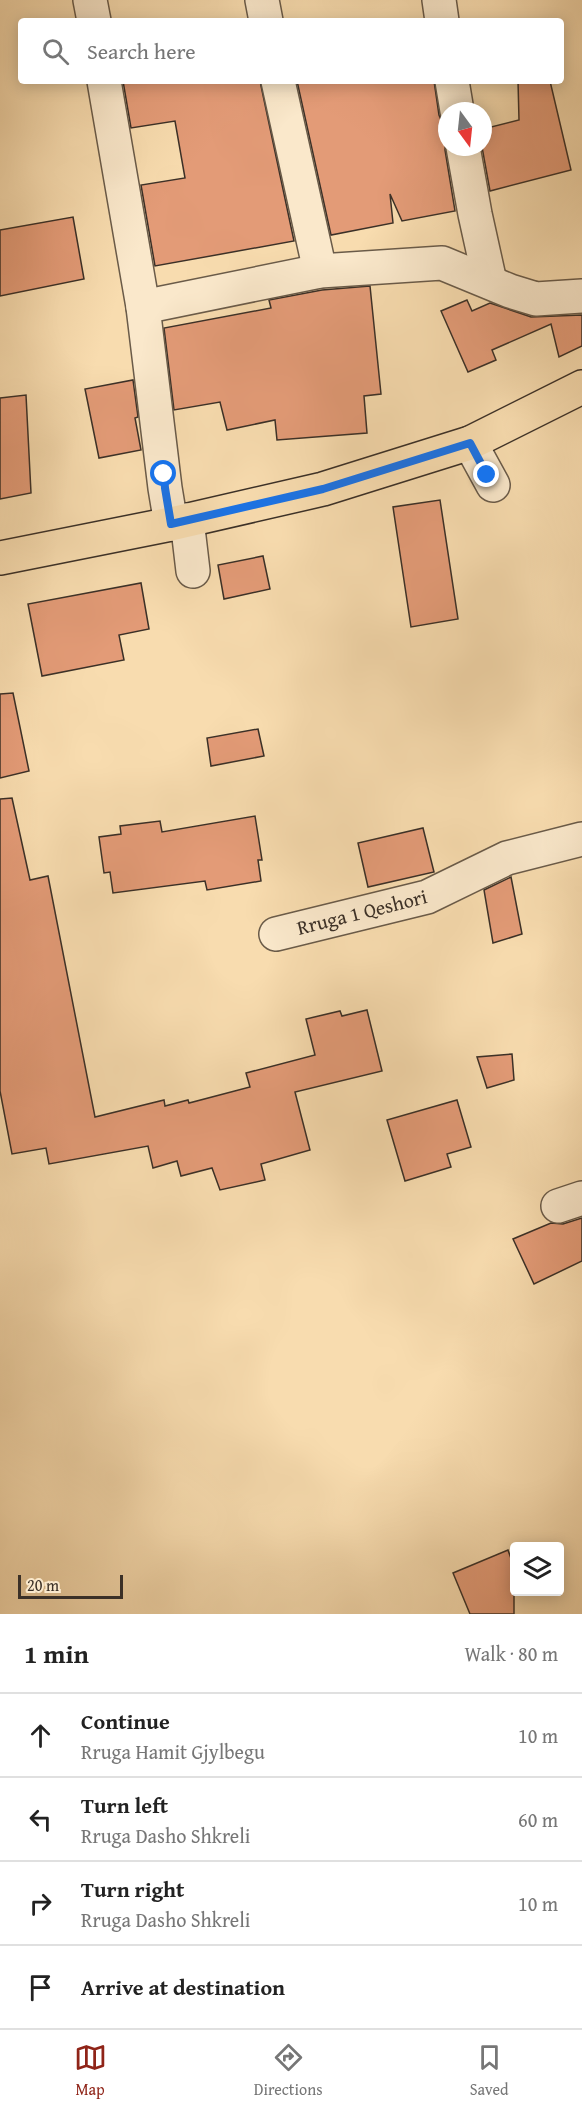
<!DOCTYPE html>
<meta charset="utf-8">
<style>
body{margin:0;font-family:"Gentium Book Plus",serif;background:#f6f6f6;color:#222}
.controls{position:absolute;right:18px;bottom:18px;display:grid;overflow:hidden;border-radius:6px;box-shadow:0 3px 15px #0003}
.controls button{width:54px;height:54px;display:grid;place-items:center;padding:0;border:0;border-bottom:2px solid #e0e0e0;background:#fff;color:#222;font:30px sans-serif}
.compass{position:absolute;left:438px;top:102px;width:54px;height:54px;border-radius:50%;background:#fff;box-shadow:0 3px 15px #0003;rotate:165deg}
.scale{position:absolute;left:18px;bottom:15px;width:105px;box-sizing:border-box;padding-left:6px;border:3px solid #3b3027;border-top:0;font-size:16px;line-height:21px;white-space:nowrap;color:#3b3027;-webkit-text-stroke:4px #fae8cb;paint-order:stroke}
.stop{position:absolute;width:18px;height:18px;margin:-14px;border:4px solid #1a73e8;border-radius:50%;background:#fff}
.stop.end{background:#1a73e8;border-color:#fff;box-shadow:0 2px 6px #0008}
.list{margin:0;padding:0;list-style:none}
h2{display:flex;justify-content:space-between;align-items:center;height:78px;margin:0;padding:0 24px;font-size:26px}
h2 small{font-size:20px;font-weight:400;color:#767676}
.list li{display:grid;grid-template-columns:39px 1fr auto;gap:18px;align-items:center;box-sizing:border-box;height:84px;padding:0 24px;border-top:2px solid #e0e0e0}
.list b{display:block;font-size:22px;white-space:nowrap}
.list p{margin:0;font-size:20px;white-space:nowrap;color:#767676}
.list em{font-size:20px;font-style:normal;color:#767676}
.icon{flex:none;width:33px;height:33px;fill:none;stroke:currentColor;stroke-width:2;stroke-linecap:round;stroke-linejoin:round}
.map{position:relative;flex:none;width:582px;height:1614px;overflow:hidden}
.search{position:absolute;background:#fff;box-shadow:0 3px 15px #0003;left:18px;right:18px;top:18px;height:66px;display:flex;align-items:center;gap:15px;box-sizing:border-box;padding:0 21px;border-radius:6px;color:#767676;font-size:22px}
.sheet{height:414px;background:#fff}
nav{display:flex;justify-content:space-around;align-items:center;box-sizing:border-box;height:84px;border-top:2px solid #e0e0e0;background:#fff;font-size:16px;color:#767676}
nav a{display:grid;justify-items:center;gap:3px}
nav .on{color:#8f2418}
.map>svg:first-child{display:block}
.building{fill:#e39b77;stroke:#3b3027;stroke-width:1.5}
.lines{fill:none;stroke-linecap:round;stroke-linejoin:round}
.minor-casing{stroke:#6a5b49;stroke-width:36}
.major-casing{stroke:#3b3027;stroke-width:36}
.minor{stroke:#fae8cb;stroke-width:33}
.major{stroke:#f8dcaf;stroke-width:33}
.route{stroke:#1a73e8;stroke-width:8}
.labels{text-anchor:middle;stroke-width:5;stroke-linejoin:round;paint-order:stroke}
.street-label{font-size:20px;fill:#3b3027;stroke:#fae8cb}
</style>
<div class="map">
<svg width="582" height="1614" viewBox="0 0 582 1614">
<rect width="100%" height="100%" fill="#f8dcaf"/>
<filter id="stains"><feTurbulence type="fractalNoise" baseFrequency=".00333" numOctaves="4"/><feColorMatrix values="0 0 0 0 .2 0 0 0 0 .09 0 0 0 0 .02 0 0 0 .5 -.17"/></filter>
<radialGradient id="worn" r=".72"><stop offset=".6" stop-color="#630" stop-opacity="0"/><stop offset="1" stop-color="#630" stop-opacity=".3"/></radialGradient>
<g class="building">
<polygon points="123,81 260,81 294,241 155,266 141,185 185,178 175,121 131,128"/>
<polygon points="297,81 434,81 439,115 442,122 447,126 445,150 455,211 402,221 390,194 393,223 331,235"/>
<polygon points="518,81 550,81 571,170 490,191 482,147 483,129 519,120"/>
<polygon points="73,217 84,279 0,296 0,230"/>
<polygon points="370,286 381,394 364,396 367,433 277,440 275,420 227,430 220,402 174,410 164,328 271,308 269,300 322,290"/>
<polygon points="467,300 472,311 490,303 531,317 582,315 582,346 559,357 551,324 492,350 496,360 468,372 441,311"/>
<polygon points="133,380 138,417 135,418 141,450 99,458 85,389"/>
<polygon points="26,395 31,493 0,499 0,398"/>
<polygon points="440,500 458,619 411,627 393,507"/>
<polygon points="263,556 270,589 224,599 218,565"/>
<polygon points="141,583 149,629 119,635 124,660 42,676 28,604"/>
<polygon points="13,693 29,771 0,778 0,694"/>
<polygon points="258,729 264,756 211,766 207,738"/>
<polygon points="12,798 30,880 48,876 95,1117 164,1100 165,1106 188,1100 189,1103 250,1087 246,1073 315,1055 306,1019 340,1011 342,1016 367,1010 382,1071 295,1092 310,1150 261,1164 265,1180 220,1190 212,1168 181,1176 177,1161 153,1168 148,1146 49,1164 46,1148 12,1154 0,1091 0,799"/>
<polygon points="255,816 262,860 258,860 261,881 207,890 205,881 113,893 110,872 104,873 99,837 121,834 120,826 160,821 162,832"/>
<polygon points="423,828 434,872 368,887 358,843"/>
<polygon points="511,877 522,934 493,943 484,890"/>
<polygon points="512,1054 514,1080 487,1088 477,1057"/>
<polygon points="457,1100 471,1147 447,1154 451,1167 405,1181 387,1120"/>
<polygon points="582,1218 582,1261 534,1284 513,1239 551,1223 563,1224"/>
<polygon points="508,1550 514,1567 514,1614 470,1614 453,1573"/>
</g>
<g class="lines">
<defs>
<g id="minor">
<polyline points="90,0 94,21"/>
<polyline points="262,0 266,21"/>
<polyline points="439,0 442,21"/>
<polyline points="104,81 143,307"/>
<polyline points="278,81 320,271"/>
<polyline points="452,81 457,111"/>
<polyline points="463,147 475,214 490,282"/>
<polyline points="470,443 493,485"/>
<polyline points="187,520 193,571"/>
<polyline points="171,524 165,488 143,307 320,271 442,263 510,291 536,299 582,296"/>
<polyline points="276,934 427,897 507,858 582,839"/>
<polyline points="558,1206 582,1198"/>
</g>
<polyline id="major" points="0,558 171,524 323,489 470,443 582,387"/>
</defs>
<use href="#minor" class="minor-casing"/>
<use href="#major" class="major-casing"/>
<use href="#minor" class="minor"/>
<use href="#major" class="major"/>
</g>
<g class="lines">
<polyline class="route" points="164,474 165,488 171,524 323,489 470,443 487,475"/>
</g>
<g class="labels">
<g class="street-label">
<text transform="translate(362 912) rotate(-14)" y="7">Rruga 1 Qeshori</text>
</g>
</g>
<rect width="100%" height="100%" filter="url(#stains)"/>
<rect width="100%" height="100%" fill="url(#worn)"/>
</svg>
<div class="controls">
<button><svg class="icon" aria-label="layers" viewBox="0 0 24 24"><path d="M12 4l9 5-9 5-9-5zM3 14l9 5 9-5"/></svg></button>
</div>
<svg class="compass" viewBox="-18 -18 36 36"><path d="M0-13l5 13h-10z" fill="#e53935"/><path d="M0 13l5-13h-10z" fill="#767676"/></svg>
<div class="scale">20 m</div>
<div class="stop" style="left:164px;top:474px"></div>
<div class="stop end" style="left:487px;top:475px"></div>
<div class="search"><svg class="icon" aria-label="search" viewBox="0 0 24 24"><circle cx="10" cy="10" r="6"/><path d="M15 15l6 6"/></svg>Search here</div>
</div>
<section class="sheet">
<h2>1 min<small>Walk · 80 m</small></h2>
<ul class="list">
<li><svg class="icon" aria-label="ahead" viewBox="0 0 24 24"><path d="M12 20V5M6 11l6-6 6 6"/></svg><div><b>Continue</b><p>Rruga Hamit Gjylbegu</p></div><em>10 m</em></li>
<li><svg class="icon" aria-label="left" viewBox="0 0 24 24"><path d="M17 20v-9H6M10 6l-5 5 5 5"/></svg><div><b>Turn left</b><p>Rruga Dasho Shkreli</p></div><em>60 m</em></li>
<li><svg class="icon" aria-label="right" viewBox="0 0 24 24"><path d="M7 20v-9h11M14 6l5 5-5 5"/></svg><div><b>Turn right</b><p>Rruga Dasho Shkreli</p></div><em>10 m</em></li>
<li><svg class="icon" aria-label="arrive" viewBox="0 0 24 24"><path d="M6 21V4h12l-3 4 3 4H6"/></svg><div><b>Arrive at destination</b></div></li>
</ul>
</section>
<nav>
<a class="on"><svg class="icon" aria-label="map" viewBox="0 0 24 24"><path d="M3 6l6-2 6 2 6-2v14l-6 2-6-2-6 2zM9 4v14M15 6v14"/></svg>Map</a>
<a><svg class="icon" aria-label="directions" viewBox="0 0 24 24"><path d="M12 3l9 9-9 9-9-9zM9 14v-3h6M13 9l2 2-2 2"/></svg>Directions</a>
<a><svg class="icon" aria-label="saved" viewBox="0 0 24 24"><path d="M7 4h10v16l-5-4-5 4z"/></svg>Saved</a>
</nav>
